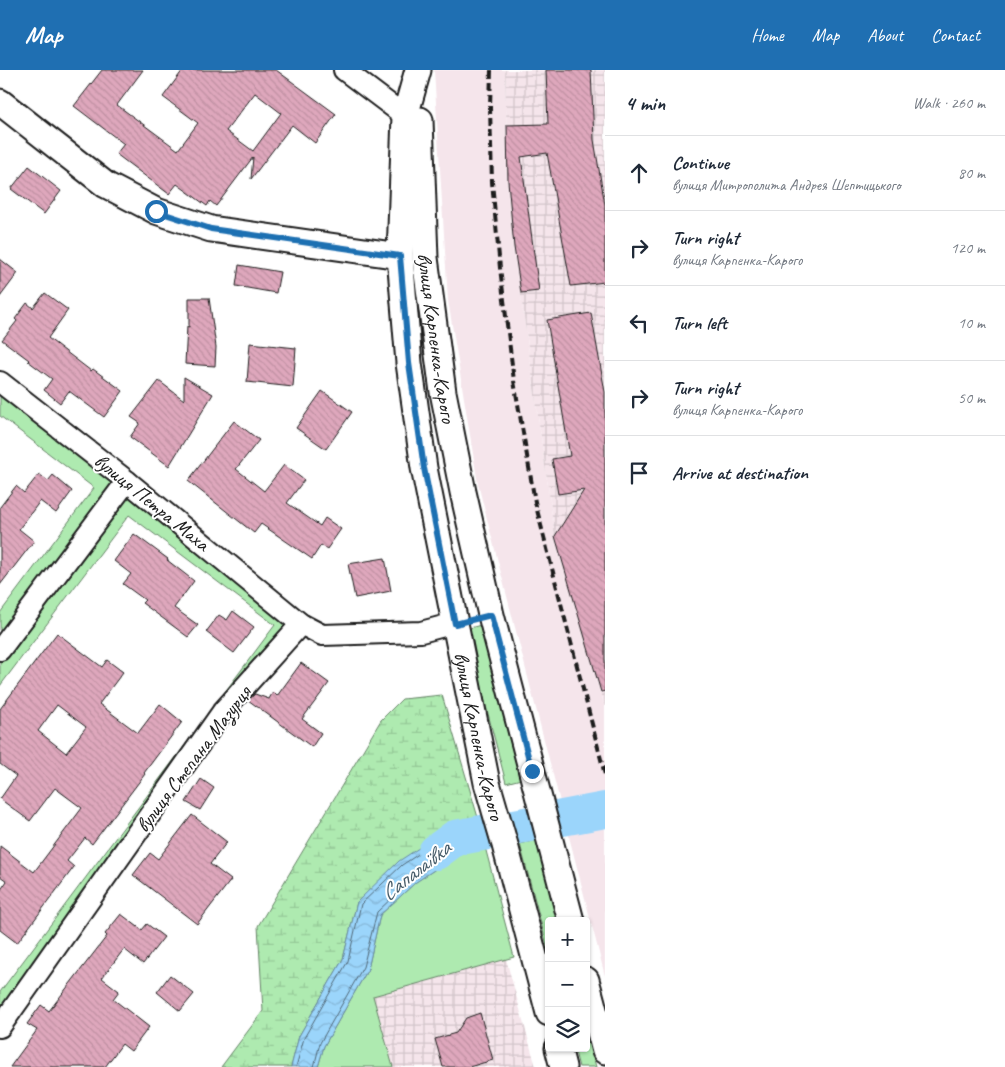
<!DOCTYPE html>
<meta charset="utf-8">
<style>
body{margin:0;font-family:Caveat,sans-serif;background:#f2f2f3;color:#1f2937}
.controls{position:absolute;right:15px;bottom:15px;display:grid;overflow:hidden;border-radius:5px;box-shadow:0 1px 4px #0004}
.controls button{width:45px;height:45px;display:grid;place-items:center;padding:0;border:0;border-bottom:1px solid #e0e1e3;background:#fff;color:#1f2937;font:25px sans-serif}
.stop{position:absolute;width:15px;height:15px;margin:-11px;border:4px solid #1f6fb2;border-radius:50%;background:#fff}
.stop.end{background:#1f6fb2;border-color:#fff;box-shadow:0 1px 5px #0008}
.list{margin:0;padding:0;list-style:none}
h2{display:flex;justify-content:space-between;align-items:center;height:65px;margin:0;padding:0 20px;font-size:21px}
h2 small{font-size:16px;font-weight:400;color:#747a83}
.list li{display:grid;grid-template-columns:32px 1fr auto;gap:15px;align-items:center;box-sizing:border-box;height:75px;padding:0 20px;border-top:1px solid #e0e1e3}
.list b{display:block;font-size:19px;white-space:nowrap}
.list p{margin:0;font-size:16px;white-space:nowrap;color:#747a83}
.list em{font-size:16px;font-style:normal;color:#747a83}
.icon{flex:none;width:28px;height:28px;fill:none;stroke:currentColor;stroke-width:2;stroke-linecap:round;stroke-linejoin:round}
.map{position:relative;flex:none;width:605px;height:997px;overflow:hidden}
header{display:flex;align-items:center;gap:30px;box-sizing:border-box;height:70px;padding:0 25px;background:#1f6fb2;color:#fff}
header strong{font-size:24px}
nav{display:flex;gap:28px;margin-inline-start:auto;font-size:18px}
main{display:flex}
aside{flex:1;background:#fff}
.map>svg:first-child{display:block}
.built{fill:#f5e5eb}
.industrial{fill:url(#industrial-grid)}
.grass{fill:#aeeab0;stroke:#658366}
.wetland{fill:url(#wetland-marsh);stroke:#658366}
.water{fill:url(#water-waves);stroke:#688ba2}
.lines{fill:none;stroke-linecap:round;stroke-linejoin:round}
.shore{stroke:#4f6675;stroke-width:1}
.river{stroke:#9bd5fb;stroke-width:36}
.building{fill:url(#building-back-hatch);stroke:#1c1c1c;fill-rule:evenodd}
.minor-casing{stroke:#1c1c1c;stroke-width:24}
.tertiary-casing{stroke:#1c1c1c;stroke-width:29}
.minor{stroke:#fff;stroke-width:20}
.tertiary{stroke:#fff;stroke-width:25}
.rail{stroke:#1c1c1c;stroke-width:4;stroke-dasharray:8 4;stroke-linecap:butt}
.route{stroke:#1f6fb2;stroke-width:6}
.labels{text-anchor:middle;stroke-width:4;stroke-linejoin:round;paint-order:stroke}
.street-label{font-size:21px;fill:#1c1c1c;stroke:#fff}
.water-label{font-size:22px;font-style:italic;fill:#485d6a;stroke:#fff}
</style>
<header>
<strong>Map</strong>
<nav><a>Home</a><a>Map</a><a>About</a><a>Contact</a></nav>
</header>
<main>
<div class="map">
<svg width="605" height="997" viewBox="0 0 605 997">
<defs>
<pattern id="industrial-grid" width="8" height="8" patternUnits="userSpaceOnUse" patternTransform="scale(1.25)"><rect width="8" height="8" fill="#f5e5eb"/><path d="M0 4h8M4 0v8" fill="none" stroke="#d1c4c9"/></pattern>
<pattern id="wetland-marsh" width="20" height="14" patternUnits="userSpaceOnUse" patternTransform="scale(1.25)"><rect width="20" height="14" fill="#aeeab0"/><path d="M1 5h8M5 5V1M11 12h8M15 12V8" fill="none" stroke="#95c897"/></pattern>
<pattern id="water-waves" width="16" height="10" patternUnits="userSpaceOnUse" patternTransform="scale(1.25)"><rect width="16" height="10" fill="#9bd5fb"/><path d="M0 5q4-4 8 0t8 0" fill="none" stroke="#85b6d7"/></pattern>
<pattern id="building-back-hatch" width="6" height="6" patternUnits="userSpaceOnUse" patternTransform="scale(1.25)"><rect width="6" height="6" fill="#dea7bc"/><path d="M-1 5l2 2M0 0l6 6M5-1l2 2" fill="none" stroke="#be8fa1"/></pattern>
</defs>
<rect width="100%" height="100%" fill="#fff"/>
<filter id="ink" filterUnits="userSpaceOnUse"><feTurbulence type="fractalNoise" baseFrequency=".02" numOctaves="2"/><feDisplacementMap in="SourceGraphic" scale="10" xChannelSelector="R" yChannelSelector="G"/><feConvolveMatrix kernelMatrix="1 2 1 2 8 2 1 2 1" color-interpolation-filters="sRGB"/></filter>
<g filter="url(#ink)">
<polygon class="built" points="434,0 505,0 508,113 514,177 555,466 605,637 605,906 478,414 448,230"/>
<g class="industrial">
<polygon points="505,0 605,0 605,637 555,466 514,177 508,113"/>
<polygon points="506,889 536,997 393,997 373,926"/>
</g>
<g class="grass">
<polygon points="0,321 117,413 0,569 0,543 94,418 0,346"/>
<polygon points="128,421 290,554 0,943 0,922 275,555 129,445 0,616 0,592"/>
<polygon points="481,555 521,709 506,713 466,559"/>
<polygon points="537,770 558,851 549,851 549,883 520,774"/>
<polygon points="485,777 514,887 373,926 393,997 318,997 324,976 368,899 380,845 416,812 461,782"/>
<polygon points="586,959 596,997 579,997 574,978 586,978"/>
</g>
<polygon class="wetland" points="442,625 479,751 451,757 357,832 343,889 299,966 291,997 221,997 263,941 258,856 381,650 402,629"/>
<polygon class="water" points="479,751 485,777 461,782 416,812 380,845 368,899 324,976 318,997 291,997 299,966 343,889 357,832 399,791 451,757"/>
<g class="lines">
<polyline class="shore" points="296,997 304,968 348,891 361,834 402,795 452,762 474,758 478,771 478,773 458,778 413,808 377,842 363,897 320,973 314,997"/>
<polyline class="river" points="436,782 455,768 605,740"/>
</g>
<g class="building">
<path d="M102 0H143L117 35 178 80 198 53 163 27 183 0H276L336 44 315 73 292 55 251 109 253 87 216 136 210 131 207 136 177 114 169 124 116 84 124 74 74 36ZM255 23 281 43 253 81 226 61Z"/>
<polygon points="546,0 591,0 594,70 605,135 605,212 571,216 547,83 521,87 539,221 521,223 514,177 508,111 507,55 548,54"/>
<polygon points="29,96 61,121 44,144 11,119"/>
<polygon points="0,189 18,203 0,227"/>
<polygon points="239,195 280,202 276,223 236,216"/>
<polygon points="45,223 68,240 48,268 91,301 93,299 123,321 104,347 69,321 60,333 44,320 52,309 28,291 29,290 2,270 17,251 15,249 27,233 33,238"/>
<polygon points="189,228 209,228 216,277 215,296 185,294 187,256 189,257"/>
<polygon points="591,243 605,322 605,621 601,622 555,466 584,420 558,424 552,389 570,386 547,250"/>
<polygon points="250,273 296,278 293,317 247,312"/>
<polygon points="184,307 213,324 169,396 130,367 140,353 131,347 159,311 184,330"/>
<polygon points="322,321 352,342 326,379 296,358"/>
<polygon points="234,351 259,370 236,399 264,421 284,395 304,410 287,433 320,456 325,448 341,459 327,479 321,475 312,489 261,454 254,463 188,411"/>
<polygon points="39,404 48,411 53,405 72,421 56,443 40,431 19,459 34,471 0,515 0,437 16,416 24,423"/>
<polygon points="134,464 168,489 167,490 194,511 174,538 198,555 188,567 142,533 145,530 123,514 131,504 114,491"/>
<polygon points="385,488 391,521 355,528 348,494"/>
<polygon points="233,541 254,557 234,583 206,562 219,545 227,550"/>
<path d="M57 563 102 597 107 590 123 602 99 634 138 663 160 634 182 652 144 703 145 704 92 774 85 768 67 791 74 797 17 873 0 860V821L7 811 0 806V776L34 802 82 738 55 718 30 751 0 729 16 706 0 694V639ZM57 635 86 657 66 683 38 661Z"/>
<polygon points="301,593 329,613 302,649 321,663 312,677 248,630 255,624 269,629 273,622 277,626"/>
<polygon points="201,709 214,718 200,740 186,732"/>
<polygon points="192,745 227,772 210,794 231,810 197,854 133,805 150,783 158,789"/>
<polygon points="121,844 142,860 147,854 164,867 143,894 124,879 102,908 119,921 113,929 149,957 131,981 122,974 105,997 10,997 37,960 27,954 41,935 49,941 107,866 105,864"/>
<polygon points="170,905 194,924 180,941 157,922"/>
<polygon points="480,943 493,990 469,997 443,997 435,969 456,963 466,948"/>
</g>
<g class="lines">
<defs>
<g id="minor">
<polyline points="344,0 405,46"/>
<polyline points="0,312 127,411 301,554 322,565 421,562 455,553"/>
<polyline points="0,580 127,411"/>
<polyline points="0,957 223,641 301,554"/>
</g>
<g id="tertiary">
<path id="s1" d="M418 0 405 46 400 186 409 293 424 398 487 713 505 775 549 943"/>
<polyline points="0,32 106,115 156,141 211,159 400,186"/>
<path id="s2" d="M420 50 425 188 443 322 463 422 491 545 571 851"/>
<polyline points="586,910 605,981"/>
<polyline points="558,978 563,997"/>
</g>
</defs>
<use href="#minor" class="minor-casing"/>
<use href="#tertiary" class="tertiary-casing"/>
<use href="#minor" class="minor"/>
<use href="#tertiary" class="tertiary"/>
<polyline class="rail" points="491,0 490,38 492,112 500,198 514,311 535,432 605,705"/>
</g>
</g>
<g class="lines" filter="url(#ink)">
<polyline class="route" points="156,141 211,159 400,186 409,293 424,398 455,554 491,545 532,701"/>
</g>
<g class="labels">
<g class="street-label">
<text dy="7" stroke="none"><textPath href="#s2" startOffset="219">вулиця Карпенка-Карого</textPath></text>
<text transform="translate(152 432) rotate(39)" y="7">вулиця Петра Маха</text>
<text dy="7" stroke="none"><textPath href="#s1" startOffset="675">вулиця Карпенка-Карого</textPath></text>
<text transform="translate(193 689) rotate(-53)" y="7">вулиця Степана Мазурця</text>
</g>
<g class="water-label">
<text transform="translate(415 800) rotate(-38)" y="8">Сапалаївка</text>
</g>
</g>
</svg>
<div class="controls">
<button>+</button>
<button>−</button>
<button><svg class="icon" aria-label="layers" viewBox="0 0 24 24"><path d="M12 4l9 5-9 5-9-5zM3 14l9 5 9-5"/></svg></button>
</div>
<div class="stop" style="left:156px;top:141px"></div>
<div class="stop end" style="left:532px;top:701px"></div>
</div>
<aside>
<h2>4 min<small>Walk · 260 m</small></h2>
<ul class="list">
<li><svg class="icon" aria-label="ahead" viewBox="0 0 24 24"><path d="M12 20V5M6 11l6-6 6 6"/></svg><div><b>Continue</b><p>вулиця Митрополита Андрея Шептицького</p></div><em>80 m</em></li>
<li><svg class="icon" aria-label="right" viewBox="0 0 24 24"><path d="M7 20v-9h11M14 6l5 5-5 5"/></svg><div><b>Turn right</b><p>вулиця Карпенка-Карого</p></div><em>120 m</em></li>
<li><svg class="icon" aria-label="left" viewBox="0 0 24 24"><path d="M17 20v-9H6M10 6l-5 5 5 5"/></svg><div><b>Turn left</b></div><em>10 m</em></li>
<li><svg class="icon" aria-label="right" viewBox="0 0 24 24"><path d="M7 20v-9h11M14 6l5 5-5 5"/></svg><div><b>Turn right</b><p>вулиця Карпенка-Карого</p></div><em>50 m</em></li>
<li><svg class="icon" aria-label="arrive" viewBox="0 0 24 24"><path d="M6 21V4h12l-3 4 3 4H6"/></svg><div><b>Arrive at destination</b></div></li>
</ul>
</aside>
</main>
